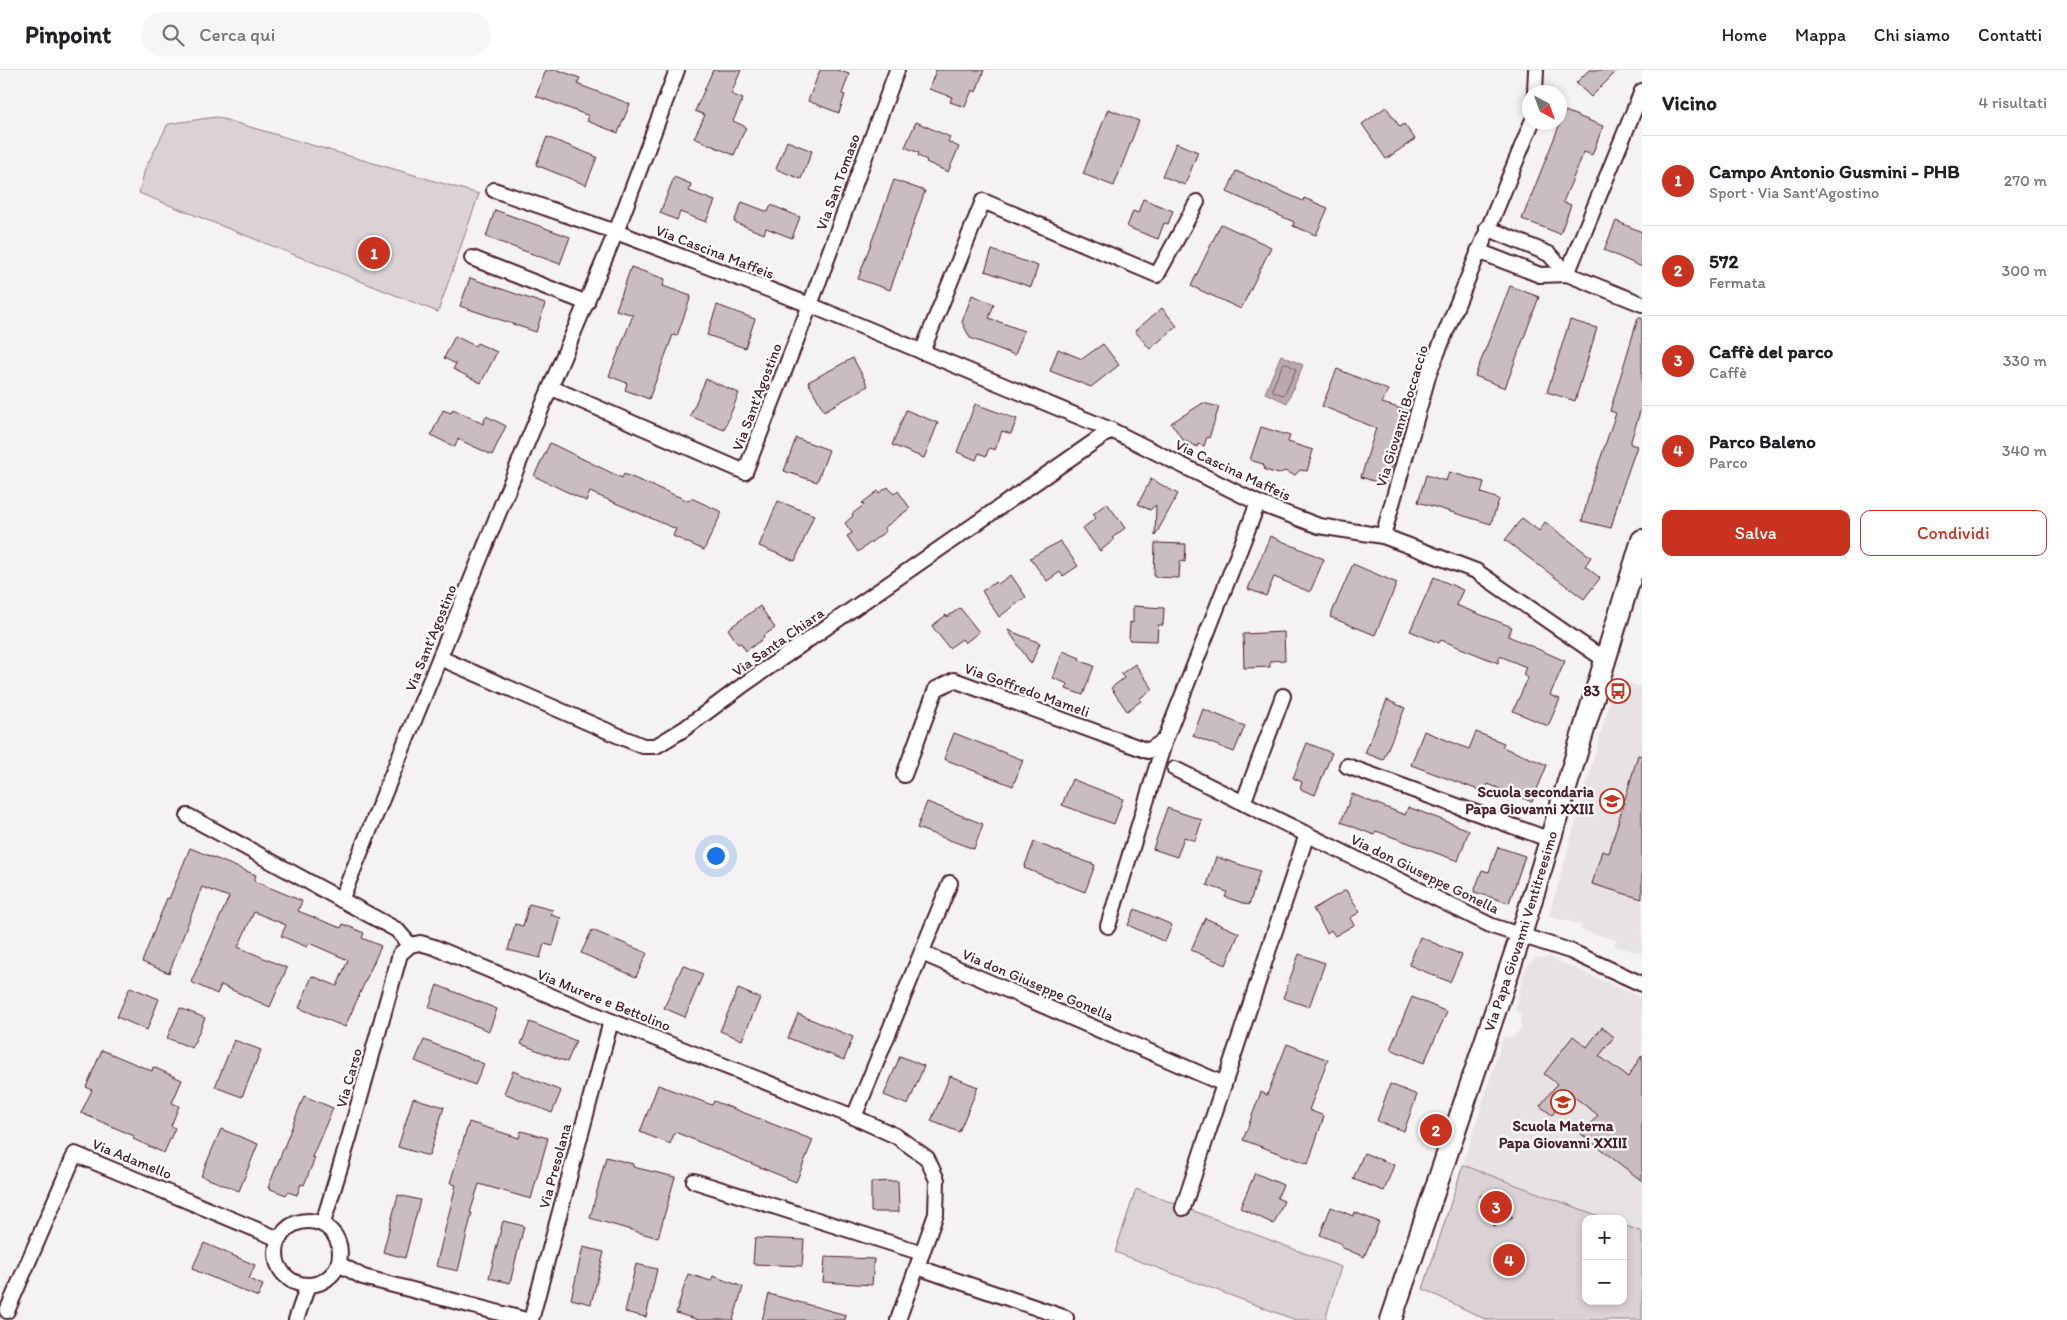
<!DOCTYPE html>
<html lang="it">
<meta charset="utf-8">
<style>
body{margin:0;font-family:Itim,sans-serif;background:#f6f6f6;color:#202124}
.controls{position:absolute;right:15px;bottom:15px;display:grid;overflow:hidden;border-radius:10px;box-shadow:0 2px 8px #0003}
.controls button{width:45px;height:45px;display:grid;place-items:center;padding:0;border:0;border-bottom:1px solid #e0e0e0;background:#fff;color:#202124;font:25px sans-serif}
.compass{position:absolute;left:1522px;top:15px;width:45px;height:45px;border-radius:50%;background:#fff;box-shadow:0 2px 8px #0003;rotate:139deg}
.you{position:absolute;left:715px;top:785px;width:18px;height:18px;margin:-12px;border:4px solid #fff;border-radius:50%;background:#1a73e8;box-shadow:0 0 0 8px #1a73e833}
.badge{display:grid;place-items:center;width:32px;height:32px;border-radius:50%;background:#c8321e;color:#fff;font-size:16px;font-weight:700}
.pin{position:absolute;translate:-50% -50%;border:2px solid #fff;box-shadow:0 1px 5px #0006}
.list{margin:0;padding:0;list-style:none}
h2{display:flex;justify-content:space-between;align-items:center;height:65px;margin:0;padding:0 20px;font-size:21px}
h2 small{font-size:16px;font-weight:400;color:#757577}
.list li{display:grid;grid-template-columns:32px 1fr auto;gap:15px;align-items:center;box-sizing:border-box;height:90px;padding:0 20px;border-top:1px solid #e0e0e0}
.list b{display:block;font-size:19px;white-space:nowrap}
.list p{margin:0;font-size:16px;white-space:nowrap;color:#757577}
.list em{font-size:16px;font-style:normal;color:#757577}
.actions{display:flex;gap:10px;padding:15px 20px}
.actions a{flex:1;padding:11px 0;border:1px solid #c8321e;border-radius:10px;text-align:center;font-size:18px;color:#c8321e}
.actions .main{background:#c8321e;color:#fff}
.icon{flex:none;width:28px;height:28px;fill:none;stroke:currentColor;stroke-width:2;stroke-linecap:round;stroke-linejoin:round}
.map{position:relative;flex:none;width:1642px;height:1250px;overflow:hidden}
header{display:flex;align-items:center;gap:30px;box-sizing:border-box;height:70px;padding:0 25px;background:#fff;border-bottom:1px solid #e0e0e0}
header strong{font-size:24px}
nav{display:flex;gap:28px;margin-inline-start:auto;font-size:18px}
.search{width:350px;height:45px;background:#f6f6f6;display:flex;align-items:center;gap:12px;box-sizing:border-box;padding:0 18px;border-radius:28px;color:#757577;font-size:19px}
main{display:flex}
aside{flex:1;background:#fff}
.map>svg:first-child{display:block}
.built{fill:#e7e2e3}
.green{fill:#dbd2d5;stroke:#927880}
.water{fill:#baa9ae;stroke:#8d727a}
.lines{fill:none;stroke-linecap:round;stroke-linejoin:round}
.shore{stroke:#77565f;stroke-width:1}
.building{fill:#cabdc1;stroke:#4a1f2b}
.street-casing{stroke:#4a1f2b;stroke-width:18}
.secondary-casing{stroke:#4a1f2b;stroke-width:24}
.street{stroke:#fff;stroke-width:14}
.secondary{stroke:#fff;stroke-width:20}
.labels{text-anchor:middle;stroke-width:4.5;stroke-linejoin:round;paint-order:stroke}
.street-label{font-size:15px;fill:#4a1f2b;stroke:#fff}
.poi-label{font-size:15px;font-weight:bold;fill:#4a1f2b;stroke:#fff;text-anchor:end}
</style>
<header>
<strong>Pinpoint</strong>
<div class="search"><svg class="icon" aria-label="search" viewBox="0 0 24 24"><circle cx="10" cy="10" r="6"/><path d="M15 15l6 6"/></svg>Cerca qui</div>
<nav><a>Home</a><a>Mappa</a><a>Chi siamo</a><a>Contatti</a></nav>
</header>
<main>
<div class="map">
<svg width="1642" height="1250" viewBox="0 0 1642 1250">
<rect width="100%" height="100%" fill="#f4f2f2"/>
<filter id="ink" filterUnits="userSpaceOnUse"><feTurbulence type="fractalNoise" baseFrequency=".02" numOctaves="2"/><feDisplacementMap in="SourceGraphic" scale="10" xChannelSelector="R" yChannelSelector="G"/><feConvolveMatrix kernelMatrix="1 2 1 2 8 2 1 2 1" color-interpolation-filters="sRGB"/></filter>
<g filter="url(#ink)">
<g class="built">
<polygon points="1616,610 1642,617 1642,883 1614,876 1616,870 1581,860 1582,855 1549,846"/>
<polygon points="1549,887 1642,928 1642,1162 1623,1155 1623,1149 1607,1149 1463,1095 1503,968 1514,967 1521,958 1521,945 1515,940 1526,896 1536,888"/>
</g>
<g class="green">
<polygon points="216,47 479,124 438,242 139,123 145,99 168,54"/>
<polygon points="1463,1095 1607,1149 1586,1149 1586,1231 1623,1231 1623,1155 1642,1162 1642,1250 1487,1250 1423,1219"/>
<polygon points="1136,1119 1341,1197 1325,1250 1296,1250 1115,1182"/>
</g>
<polygon class="water" points="1281,285 1303,295 1287,333 1265,323"/>
<g class="lines">
<polygon class="shore" points="1286,293 1296,299 1285,324 1283,325 1274,322 1272,319 1283,294"/>
</g>
<g class="building">
<polygon points="546,0 558,0 580,8 577,14 630,34 618,63 587,51 589,46 536,26"/>
<polygon points="713,0 741,0 731,24 743,29 733,51 746,57 734,85 694,68 705,45 695,41"/>
<polygon points="820,0 837,0 849,4 842,24 845,25 839,43 808,31"/>
<polygon points="936,0 984,0 976,22 972,20 965,37 950,32 952,27 929,19"/>
<polygon points="1589,0 1618,0 1591,27 1576,13"/>
<polygon points="1386,37 1400,57 1404,54 1415,69 1386,89 1362,54"/>
<polygon points="1108,39 1139,51 1114,116 1083,104"/>
<polygon points="1565,41 1603,56 1592,85 1584,82 1563,132 1571,135 1560,164 1522,149"/>
<polygon points="916,52 950,67 948,72 959,77 948,102 926,92 927,90 918,86 919,83 905,77"/>
<polygon points="547,67 597,87 586,115 536,95"/>
<polygon points="787,71 812,81 801,109 776,99"/>
<polygon points="1176,73 1198,82 1185,115 1162,106"/>
<polygon points="1236,101 1303,131 1304,128 1328,138 1316,165 1293,156 1294,152 1227,122"/>
<polygon points="674,107 691,114 689,121 715,131 706,152 680,142 677,150 660,143"/>
<polygon points="894,110 925,121 890,220 858,209"/>
<polygon points="1143,129 1173,141 1168,154 1164,153 1158,169 1127,157 1133,141 1138,143"/>
<polygon points="742,132 768,142 771,135 800,147 792,168 766,158 764,164 734,152"/>
<polygon points="495,140 570,167 560,194 486,167"/>
<polygon points="1616,151 1642,162 1642,197 1604,180"/>
<polygon points="1221,154 1271,177 1241,239 1191,216"/>
<polygon points="992,180 1038,196 1031,217 985,201"/>
<polygon points="631,197 665,209 663,216 691,226 677,266 673,265 649,329 625,320 627,313 609,306 633,245 616,240"/>
<polygon points="470,208 545,234 536,262 460,236"/>
<polygon points="1510,216 1539,227 1505,318 1475,306"/>
<polygon points="972,225 994,234 989,248 1024,261 1015,285 970,268 962,252"/>
<polygon points="717,235 755,249 745,278 707,265"/>
<polygon points="1162,238 1177,256 1150,279 1135,261"/>
<polygon points="1638,248 1642,248 1642,335 1630,374 1637,376 1620,425 1611,458 1582,451 1591,416 1616,343 1610,341"/>
<polygon points="1570,250 1597,258 1575,331 1547,322"/>
<polygon points="455,266 475,276 477,273 497,282 481,313 453,299 456,294 444,288"/>
<polygon points="1103,274 1119,295 1091,317 1050,301 1058,279 1082,289"/>
<polygon points="853,288 868,316 824,341 808,312"/>
<polygon points="1337,299 1388,320 1382,333 1409,341 1385,415 1361,407 1376,358 1322,336"/>
<polygon points="706,309 739,323 724,360 690,346"/>
<polygon points="1203,333 1219,337 1209,368 1207,367 1204,376 1198,374 1197,377 1183,370 1171,353"/>
<polygon points="975,334 1017,349 1011,364 1002,361 995,380 989,378 986,386 979,383 976,390 957,382"/>
<polygon points="453,339 483,354 486,346 506,356 492,385 458,369 455,377 431,365 443,340 451,343"/>
<polygon points="906,340 938,353 924,388 892,375"/>
<polygon points="1261,357 1290,366 1288,372 1313,380 1307,401 1300,400 1295,405 1284,401 1279,404 1265,400 1263,394 1250,390"/>
<polygon points="796,368 829,380 817,412 784,401"/>
<polygon points="550,373 622,408 624,404 689,431 691,428 722,442 704,480 673,466 676,459 590,422 586,431 534,406"/>
<polygon points="1449,402 1484,412 1481,423 1499,429 1491,454 1418,432 1426,405 1446,411"/>
<polygon points="1151,409 1178,424 1155,466 1156,435 1150,440 1138,434"/>
<polygon points="888,417 894,424 898,421 910,438 884,458 886,461 858,482 847,466 852,463 845,453 853,446 852,444 864,435 862,433 878,421 879,423"/>
<polygon points="778,431 814,445 795,491 759,476"/>
<polygon points="1107,433 1125,458 1112,468 1114,470 1100,481 1083,458 1096,448 1093,444"/>
<polygon points="1522,448 1539,461 1545,452 1591,487 1585,496 1600,508 1584,529 1505,470"/>
<polygon points="1270,466 1324,489 1310,522 1274,507 1266,526 1248,519"/>
<polygon points="1060,471 1078,496 1063,506 1060,502 1047,511 1030,488"/>
<polygon points="1155,473 1186,474 1185,492 1180,491 1179,508 1154,507"/>
<polygon points="1353,494 1397,513 1375,565 1330,547"/>
<polygon points="1011,505 1026,527 999,547 982,521 996,512 998,514"/>
<polygon points="1434,507 1463,520 1456,535 1512,557 1508,566 1565,591 1550,625 1560,629 1548,656 1513,641 1528,608 1523,605 1526,597 1500,586 1498,593 1441,570 1439,573 1410,561"/>
<polygon points="760,536 775,558 763,566 764,568 746,581 741,573 738,574 728,559"/>
<polygon points="1133,536 1164,538 1163,555 1158,555 1157,571 1129,570 1130,552 1133,553"/>
<polygon points="960,538 979,562 965,573 962,569 949,578 932,556 946,545 947,547"/>
<polygon points="1008,560 1040,573 1031,594"/>
<polygon points="1284,562 1285,590 1270,591 1270,597 1244,598 1243,564"/>
<polygon points="1063,581 1080,588 1079,590 1094,596 1083,625 1066,619 1068,614 1053,608"/>
<polygon points="1135,594 1153,619 1140,628 1141,631 1127,641 1111,618 1124,608 1121,604"/>
<polygon points="1387,630 1405,638 1383,690 1365,683"/>
<polygon points="1203,639 1245,656 1234,682 1193,666"/>
<polygon points="1424,661 1469,679 1476,662 1504,673 1502,677 1547,695 1532,732 1488,714 1484,722 1411,695"/>
<polygon points="954,663 1023,690 1013,716 944,689"/>
<polygon points="1307,673 1332,683 1315,725 1300,719 1302,712 1293,708"/>
<polygon points="1638,685 1642,686 1642,829 1592,814 1602,781 1609,783"/>
<polygon points="1072,709 1123,729 1114,754 1062,735"/>
<polygon points="1352,724 1405,745 1408,737 1469,760 1458,791 1376,761 1374,765 1341,752"/>
<polygon points="927,732 983,754 974,779 917,758"/>
<polygon points="1167,738 1202,750 1195,771 1184,767 1177,787 1153,779"/>
<polygon points="1034,772 1095,795 1085,822 1024,798"/>
<polygon points="1498,777 1525,786 1509,833 1474,822 1482,800 1489,802"/>
<polygon points="190,778 256,805 254,811 302,831 298,841 341,858 343,854 364,863 362,868 381,876 345,957 299,938 312,906 337,916 348,890 309,873 307,877 281,866 286,855 254,842 238,877 287,898 270,937 221,915 217,924 191,912 229,827 202,817 169,903 142,892 167,828 169,829"/>
<polygon points="1216,787 1260,801 1249,835 1225,827 1227,822 1207,815"/>
<polygon points="1346,820 1360,842 1350,848 1354,855 1335,866 1331,860 1327,863 1313,839"/>
<polygon points="529,834 553,840 551,845 561,848 553,876 544,874 540,888 508,880 515,854 523,856"/>
<polygon points="1135,839 1172,855 1165,872 1128,855"/>
<polygon points="1205,848 1239,863 1226,895 1191,880"/>
<polygon points="592,860 647,883 636,907 581,883"/>
<polygon points="1420,867 1462,885 1450,912 1409,895"/>
<polygon points="1299,884 1325,893 1309,937 1283,928"/>
<polygon points="683,895 703,904 685,947 664,938"/>
<polygon points="437,915 497,939 489,961 429,937"/>
<polygon points="130,917 159,929 147,960 117,947"/>
<polygon points="738,919 760,928 742,970 720,961"/>
<polygon points="1412,927 1447,942 1424,993 1390,979"/>
<polygon points="180,938 205,948 192,978 167,968"/>
<polygon points="798,944 853,967 844,990 788,968"/>
<polygon points="530,952 576,971 567,992 521,974"/>
<polygon points="1602,957 1614,967 1599,986 1628,1007 1642,985 1642,1111 1581,1064 1598,1045 1569,1023 1552,1045 1540,1036 1557,1014 1544,1004 1573,966 1587,977"/>
<polygon points="234,970 261,980 242,1027 215,1017"/>
<polygon points="424,970 484,994 475,1015 415,991"/>
<polygon points="1287,974 1328,990 1309,1040 1324,1046 1308,1094 1243,1070 1261,1022 1267,1025"/>
<polygon points="102,980 152,1001 153,997 182,1010 172,1033 179,1036 171,1056 175,1058 164,1083 133,1069 134,1066 81,1043 92,1020 86,1017"/>
<polygon points="900,986 924,996 908,1035 884,1025"/>
<polygon points="513,1001 561,1021 552,1043 504,1023"/>
<polygon points="950,1006 978,1017 959,1062 931,1051"/>
<polygon points="1390,1014 1417,1025 1404,1061 1377,1051"/>
<polygon points="658,1015 712,1035 714,1031 813,1070 796,1112 675,1062 670,1074 640,1062"/>
<polygon points="304,1026 333,1038 312,1087 315,1088 304,1115 301,1114 297,1125 288,1122 286,1125 268,1118"/>
<polygon points="413,1028 444,1037 429,1086 398,1077"/>
<polygon points="469,1052 519,1068 521,1061 548,1068 531,1129 479,1114 470,1143 472,1143 458,1201 436,1196 456,1115 450,1113"/>
<polygon points="221,1059 258,1074 239,1121 201,1106"/>
<polygon points="1364,1083 1394,1095 1384,1121 1353,1109"/>
<polygon points="606,1087 633,1094 633,1097 675,1107 658,1168 590,1148"/>
<polygon points="1255,1103 1283,1115 1277,1128 1284,1131 1274,1154 1240,1138"/>
<polygon points="898,1111 899,1142 871,1142 871,1112"/>
<polygon points="1497,1119 1513,1148 1494,1156 1480,1126"/>
<polygon points="398,1125 420,1130 405,1188 383,1182"/>
<polygon points="1331,1137 1353,1146 1354,1142 1379,1152 1364,1187 1341,1177 1342,1174 1320,1165"/>
<polygon points="503,1151 524,1156 510,1213 489,1208"/>
<polygon points="755,1168 804,1170 802,1196 753,1194"/>
<polygon points="204,1173 255,1195 249,1209 263,1215 258,1227 192,1199"/>
<polygon points="583,1177 604,1182 591,1234 571,1229"/>
<polygon points="825,1187 874,1189 872,1215 823,1212"/>
<polygon points="636,1194 657,1199 646,1247 625,1242"/>
<polygon points="688,1204 711,1211 713,1206 743,1217 733,1250 699,1250 676,1243"/>
<polygon points="769,1224 846,1245 845,1250 762,1250"/>
</g>
<g class="lines">
<defs>
<g id="street">
<polyline points="1535,22 1536,0"/>
<polyline points="494,120 616,162 810,235 1111,360 1258,433 1319,456 1383,466 1476,501 1605,590"/>
<polyline points="1487,158 1549,184 1567,204"/>
<polyline points="1478,181 1540,205 1567,204 1642,234"/>
<polyline points="472,188 587,233"/>
<polyline points="1567,204 1642,21"/>
<polyline points="922,282 983,131 1157,205 1197,132"/>
<polyline points="552,318 745,402 810,235 897,0"/>
<polyline points="1383,466 1429,303 1532,52"/>
<polyline points="440,588 626,669 643,676 656,676 684,659 746,613 1111,360"/>
<polyline points="1347,696 1551,770"/>
<polyline points="1175,699 1492,856 1570,881 1642,914"/>
<polyline points="904,705 936,619 954,610 1148,681 1165,670 1258,433"/>
<polyline points="1243,733 1283,626"/>
<polyline points="188,746 397,860 410,875 420,873 434,877 611,951 854,1047 896,1066 927,1088 937,1110 936,1144 898,1250"/>
<polyline points="341,830 529,368 616,162 677,0"/>
<polyline points="1108,856 1165,670"/>
<polyline points="922,883 1224,1014"/>
<polyline points="854,1047 950,813"/>
<polyline points="694,1111 922,1183"/>
<polyline points="1183,1138 1307,764"/>
<circle cx="308" cy="1183" r="32"/>
<polyline points="323,1153 349,1068 400,884 410,875"/>
<polyline points="339,1194 363,1207 526,1250"/>
<polyline points="917,1197 1066,1248"/>
<polyline points="7,1241 75,1084 279,1169"/>
<polyline points="296,1250 308,1215"/>
<polyline points="531,1250 611,951"/>
</g>
<g id="secondary">
<path id="s1" d="M1391 1250 1521 865 1642 470"/>
</g>
</defs>
<use href="#street" class="street-casing"/>
<use href="#secondary" class="secondary-casing"/>
<use href="#street" class="street"/>
<use href="#secondary" class="secondary"/>
</g>
</g>
<defs>
<symbol id="bus-ring" viewBox="-11 -11 22 22"><circle r="9.5" fill="#fff" stroke="#c8321e" stroke-width="1.5"/><path d="M-5-6H5V4H4V6H2V4H-2V6H-4V4H-5ZM-3.5-4V0h7V-4ZM-3.5 1.2v1.5H-2V1.2ZM2 1.2v1.5H3.5V1.2Z" fill="#c8321e"/></symbol>
<symbol id="school-ring" viewBox="-11 -11 22 22"><circle r="9.5" fill="#fff" stroke="#c8321e" stroke-width="1.5"/><path d="M0-5L7-2L0 1L-7-2ZM-4 1L0 2.5L4 1V4Q0 6-4 4Z" fill="#c8321e"/></symbol>
</defs>
<g fill-rule="evenodd">
<use href="#bus-ring" x="1604" y="607" width="28" height="28"/>
<use href="#school-ring" x="1598" y="717" width="28" height="28"/>
<use href="#school-ring" x="1549" y="1018" width="28" height="28"/>
</g>
<g class="labels">
<g class="street-label">
<text transform="translate(838 112) rotate(-70)" y="5">Via San Tomaso</text>
<text transform="translate(715 182) rotate(21)" y="5">Via Cascina Maffeis</text>
<text transform="translate(757 327) rotate(-69)" y="5">Via Sant'Agostino</text>
<text transform="translate(1402 346) rotate(-73)" y="5">Via Giovanni Boccaccio</text>
<text transform="translate(1233 400) rotate(25)" y="5">Via Cascina Maffeis</text>
<text transform="translate(431 568) rotate(-68)" y="5">Via Sant'Agostino</text>
<text transform="translate(778 572) rotate(-35)" y="5">Via Santa Chiara</text>
<text transform="translate(1027 620) rotate(20)" y="5">Via Goffredo Mameli</text>
<text transform="translate(1425 804) rotate(26)" y="5">Via don Giuseppe Gonella</text>
<text dy="5" stroke="none"><textPath href="#s1" startOffset="410">Via Papa Giovanni Ventitreesimo</textPath></text>
<text transform="translate(1038 915) rotate(23)" y="5">Via don Giuseppe Gonella</text>
<text transform="translate(604 930) rotate(22)" y="5">Via Murere e Bettolino</text>
<text transform="translate(349 1008) rotate(-74)" y="5">Via Carso</text>
<text transform="translate(132 1089) rotate(22)" y="5">Via Adamello</text>
<text transform="translate(555 1096) rotate(-75)" y="5">Via Presolana</text>
</g>
<g class="poi-label">
<text x="1600" y="626">83</text>
<text x="1594" y="727">Scuola secondaria<tspan x="1594" dy="17">Papa Giovanni XXIII</tspan></text>
<text x="1563" y="1061" text-anchor="middle">Scuola Materna<tspan x="1563" dy="17">Papa Giovanni XXIII</tspan></text>
</g>
</g>
</svg>
<div class="controls">
<button>+</button>
<button>−</button>
</div>
<svg class="compass" viewBox="-18 -18 36 36"><path d="M0-13l5 13h-10z" fill="#e53935"/><path d="M0 13l5-13h-10z" fill="#757577"/></svg>
<div class="you"></div>
<div class="pin badge" style="left:374px;top:183px">1</div>
<div class="pin badge" style="left:1436px;top:1060px">2</div>
<div class="pin badge" style="left:1496px;top:1137px">3</div>
<div class="pin badge" style="left:1509px;top:1190px">4</div>
</div>
<aside>
<h2>Vicino<small>4 risultati</small></h2>
<ul class="list">
<li><span class="badge">1</span><div><b>Campo Antonio Gusmini - PHB</b><p>Sport · Via Sant'Agostino</p></div><em>270 m</em></li>
<li><span class="badge">2</span><div><b>572</b><p>Fermata</p></div><em>300 m</em></li>
<li><span class="badge">3</span><div><b>Caffè del parco</b><p>Caffè</p></div><em>330 m</em></li>
<li><span class="badge">4</span><div><b>Parco Baleno</b><p>Parco</p></div><em>340 m</em></li>
</ul>
<div class="actions"><a class="main">Salva</a><a>Condividi</a></div>
</aside>
</main>
